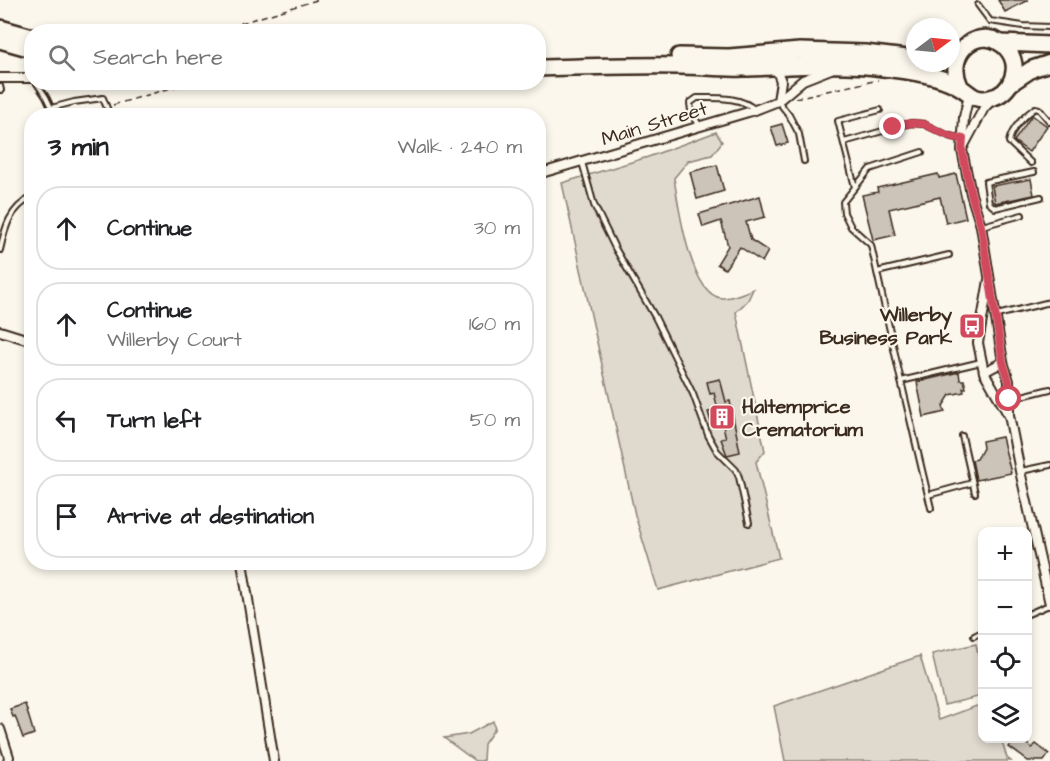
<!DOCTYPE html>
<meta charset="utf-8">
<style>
body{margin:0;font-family:"Architects Daughter",sans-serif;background:#f6f6f6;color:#202124}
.controls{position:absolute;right:18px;bottom:18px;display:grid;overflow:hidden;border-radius:12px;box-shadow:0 3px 9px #0003}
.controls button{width:54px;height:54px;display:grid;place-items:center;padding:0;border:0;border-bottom:2px solid #e0e0e0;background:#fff;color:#202124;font:30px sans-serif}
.compass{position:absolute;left:906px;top:18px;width:54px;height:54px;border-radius:50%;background:#fff;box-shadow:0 3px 9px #0003;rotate:74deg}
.stop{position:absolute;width:18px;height:18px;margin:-14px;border:4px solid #d1495b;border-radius:50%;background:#fff}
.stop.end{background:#d1495b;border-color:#fff;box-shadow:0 2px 6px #0008}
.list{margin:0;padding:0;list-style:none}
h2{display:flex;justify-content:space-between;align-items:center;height:78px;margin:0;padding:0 24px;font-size:26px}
h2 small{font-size:20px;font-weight:400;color:#757577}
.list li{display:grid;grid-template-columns:39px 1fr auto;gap:18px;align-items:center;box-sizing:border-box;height:84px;margin:0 12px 12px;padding:0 12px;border:2px solid #e0e0e0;border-radius:24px}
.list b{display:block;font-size:22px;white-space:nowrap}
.list p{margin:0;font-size:20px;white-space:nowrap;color:#757577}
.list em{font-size:20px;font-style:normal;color:#757577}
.icon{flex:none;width:33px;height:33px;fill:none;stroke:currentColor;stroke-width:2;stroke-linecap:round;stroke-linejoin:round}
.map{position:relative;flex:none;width:1050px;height:761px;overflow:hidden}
.search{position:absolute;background:#fff;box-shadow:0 3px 9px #0003;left:24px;top:24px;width:522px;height:66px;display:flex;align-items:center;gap:15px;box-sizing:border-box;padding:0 21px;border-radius:24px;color:#757577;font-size:22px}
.panel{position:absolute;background:#fff;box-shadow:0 3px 9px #0003;left:24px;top:108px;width:522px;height:462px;border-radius:24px}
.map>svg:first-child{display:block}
.green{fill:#dfd9ce;stroke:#8d8276;stroke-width:1.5}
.building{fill:#ccc4b9;stroke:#3b2a1e;stroke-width:1.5}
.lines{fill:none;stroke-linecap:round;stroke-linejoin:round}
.lane-casing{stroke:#3b2a1e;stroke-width:8}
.street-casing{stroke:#3b2a1e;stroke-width:12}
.highway-casing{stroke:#3b2a1e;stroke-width:20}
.path{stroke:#3b2a1e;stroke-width:1.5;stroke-dasharray:6 4.5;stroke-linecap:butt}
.lane{stroke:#fbf7ec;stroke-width:4}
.street{stroke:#fbf7ec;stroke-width:8}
.highway{stroke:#fbf7ec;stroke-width:15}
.route{stroke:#d1495b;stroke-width:8}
.labels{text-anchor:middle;stroke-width:4.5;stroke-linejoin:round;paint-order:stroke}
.street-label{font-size:20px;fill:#3b2a1e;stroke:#fbf7ec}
.poi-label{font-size:20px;font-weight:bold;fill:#3b2a1e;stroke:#fbf7ec;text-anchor:end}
</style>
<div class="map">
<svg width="1050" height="761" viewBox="0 0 1050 761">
<rect width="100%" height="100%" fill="#fbf7ec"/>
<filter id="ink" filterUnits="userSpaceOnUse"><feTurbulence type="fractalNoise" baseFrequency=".0167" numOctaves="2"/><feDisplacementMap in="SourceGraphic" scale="12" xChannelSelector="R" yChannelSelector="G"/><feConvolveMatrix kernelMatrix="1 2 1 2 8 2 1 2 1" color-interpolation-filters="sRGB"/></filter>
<g filter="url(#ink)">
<g class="green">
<path d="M716 132 722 142 712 155 688 161 674 178C678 203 690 296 722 298 733 298 744 293 753 289L748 300 736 312 765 451 756 462 779 558 658 590 635 515 562 183 648 157Z"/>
<polygon points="976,644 982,674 982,696 944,705 932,654"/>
<polygon points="920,656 939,720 982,704 982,738 1001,739 1007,758 1011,761 785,761 774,706"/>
<polygon points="493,721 495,728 484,744 483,761 475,761 444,738 469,734"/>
</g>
<g class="building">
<polygon points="998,0 1028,0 1005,12"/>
<polygon points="1032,115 1047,126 1029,152 1014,141"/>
<polygon points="782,124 788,143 777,146 771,127"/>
<polygon points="717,165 724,191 697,199 690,172"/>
<polygon points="938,174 939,178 956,174 966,218 946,223 940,197 889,209 895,235 873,240 862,195 878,192 877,188"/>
<polygon points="1031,179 1034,195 995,203 992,186"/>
<polygon points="760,196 765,217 746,222 751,240 768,251 762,262 740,247 725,269 717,264 728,246 721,221 703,227 699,214"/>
<polygon points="959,372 960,380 964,380 966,388 963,388 964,392 950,395 943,406 945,412 924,417 917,382"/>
<polygon points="720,379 726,402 730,401 740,452 727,455 721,439 726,438 722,422 712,425 708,412 718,410 714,393 710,394 707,382"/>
<polygon points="1002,437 1011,473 976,480 972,460 977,459 983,448 982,441"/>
<polygon points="25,704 34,734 23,738 15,716 13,717 10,709"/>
<polygon points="1016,738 1020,738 1032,748 1036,744 1049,754 1044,761 1028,761 1009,747"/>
</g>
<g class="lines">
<defs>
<g id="lane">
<polyline points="978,5 990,21 1023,26 1050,27"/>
<polyline points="36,82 46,97 55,116"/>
<polyline points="0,86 1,90"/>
<polyline points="778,101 789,115 799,134 804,161"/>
<polyline points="51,108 74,102 103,98 110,116"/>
<polyline points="101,116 109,113"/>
<path d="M699 125 691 111 690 103 697 98C716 98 741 96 755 110"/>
<polyline points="844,142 911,123 924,124 949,136 963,139"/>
<polyline points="582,162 594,205 615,248 655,317 693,394 708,435 717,451 736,470 739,477 749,523"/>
<path d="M1031 163 1009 142C1011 129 1025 115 1035 108L1039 109 1050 122"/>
<polyline points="1034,172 986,182 989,203 995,208 1041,197"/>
<polyline points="855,187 838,121 880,110"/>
<polyline points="982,226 1022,215"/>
<path d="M0 250C5 228 9 209 32 197"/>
<polyline points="877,272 949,255"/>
<polyline points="997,315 1050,302"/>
<polyline points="901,381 871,245 851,227 844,213 843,202 870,169 922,152"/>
<polyline points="1010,399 1050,389"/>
<polyline points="962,436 975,493"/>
<polyline points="1021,471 1050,465"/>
<polyline points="928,495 972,483"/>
<polyline points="931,508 901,381 981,362"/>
<polyline points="1028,614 1049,605"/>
<polyline points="974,636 982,632"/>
</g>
<g id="street">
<polyline points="775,66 781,81 778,101"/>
<polyline points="0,78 32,78"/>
<polyline points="969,95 964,117 962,150 971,194 981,226 1003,362 984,372 978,343 989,280"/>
<polyline points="963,147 984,108 991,101"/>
<polyline points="538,174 755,110 778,101 803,80 831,69"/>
<polyline points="0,331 32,341"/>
<polyline points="1003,362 1009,381 1009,415 1020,471 1050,604"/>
<polyline points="984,372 1008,414"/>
<polyline points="242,562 274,761"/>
<polyline points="0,729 9,757 8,761"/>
</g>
<g id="highway">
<polyline points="0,28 32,37"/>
<polyline points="0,40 32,49"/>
<polyline points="1000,43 1050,45"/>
<polyline points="679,56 729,57 800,51 865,53 915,59"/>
<path d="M538 68C585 67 632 65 679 66 700 66 722 69 743 68 789 67 837 61 883 68 907 71 937 74 958 86 970 92 973 102 990 98 1012 94 1022 66 1007 49 983 22 943 50 960 86"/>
<polyline points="1011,83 1032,69 1050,63"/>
</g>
</defs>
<use href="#lane" class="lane-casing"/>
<use href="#street" class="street-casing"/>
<use href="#highway" class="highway-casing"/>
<g class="path">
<polyline points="235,32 241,23 317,0"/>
<polyline points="795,98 878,80"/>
<polyline points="113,105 192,82"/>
</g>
<use href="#lane" class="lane"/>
<use href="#street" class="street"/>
<use href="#highway" class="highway"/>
</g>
</g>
<g class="lines" filter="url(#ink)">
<polyline class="route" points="893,127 911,123 924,124 949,136 963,139 962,150 971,194 981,226 1003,362 1009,381 1009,399"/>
</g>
<defs>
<symbol id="bus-square" viewBox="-11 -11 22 22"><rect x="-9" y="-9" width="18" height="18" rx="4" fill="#d1495b" stroke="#fbf7ec"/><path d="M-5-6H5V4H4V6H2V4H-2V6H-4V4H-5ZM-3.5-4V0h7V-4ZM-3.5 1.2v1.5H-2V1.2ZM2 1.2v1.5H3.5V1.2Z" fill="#fff"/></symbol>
<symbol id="building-square" viewBox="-11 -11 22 22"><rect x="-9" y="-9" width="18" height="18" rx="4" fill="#d1495b" stroke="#fbf7ec"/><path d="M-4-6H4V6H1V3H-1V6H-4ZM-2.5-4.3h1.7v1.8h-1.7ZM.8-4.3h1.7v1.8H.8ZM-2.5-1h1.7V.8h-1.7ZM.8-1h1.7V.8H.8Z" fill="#fff"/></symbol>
</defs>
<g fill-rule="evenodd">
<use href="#bus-square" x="957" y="311" width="30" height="30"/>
<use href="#building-square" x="707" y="402" width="30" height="30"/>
</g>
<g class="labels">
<g class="street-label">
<text transform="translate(654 123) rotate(-17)" y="7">Main Street</text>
</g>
<g class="poi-label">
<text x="952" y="321">Willerby<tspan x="952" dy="23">Business Park</tspan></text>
<text x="742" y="413" text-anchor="start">Haltemprice<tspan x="742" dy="23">Crematorium</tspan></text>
</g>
</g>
</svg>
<div class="controls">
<button>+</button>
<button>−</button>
<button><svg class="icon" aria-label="locate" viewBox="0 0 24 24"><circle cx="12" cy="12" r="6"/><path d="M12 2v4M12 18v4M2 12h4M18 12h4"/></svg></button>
<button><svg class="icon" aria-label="layers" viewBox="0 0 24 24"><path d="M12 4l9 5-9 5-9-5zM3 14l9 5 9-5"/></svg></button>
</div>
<svg class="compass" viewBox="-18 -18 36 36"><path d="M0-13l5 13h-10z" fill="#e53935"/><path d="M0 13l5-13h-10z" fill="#757577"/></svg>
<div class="stop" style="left:1009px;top:399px"></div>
<div class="stop end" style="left:893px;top:127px"></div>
<div class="search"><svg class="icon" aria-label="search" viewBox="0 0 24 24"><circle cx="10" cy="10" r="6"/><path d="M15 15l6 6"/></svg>Search here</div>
<section class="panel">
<h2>3 min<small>Walk · 240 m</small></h2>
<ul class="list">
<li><svg class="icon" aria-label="ahead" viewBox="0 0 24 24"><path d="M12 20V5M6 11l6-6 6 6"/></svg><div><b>Continue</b></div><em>30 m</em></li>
<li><svg class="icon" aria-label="ahead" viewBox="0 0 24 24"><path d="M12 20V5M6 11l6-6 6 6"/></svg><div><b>Continue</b><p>Willerby Court</p></div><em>160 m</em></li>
<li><svg class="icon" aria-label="left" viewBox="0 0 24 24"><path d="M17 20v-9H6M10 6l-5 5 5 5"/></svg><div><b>Turn left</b></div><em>50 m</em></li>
<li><svg class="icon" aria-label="arrive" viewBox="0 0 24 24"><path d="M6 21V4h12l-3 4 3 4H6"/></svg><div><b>Arrive at destination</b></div></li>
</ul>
</section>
</div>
